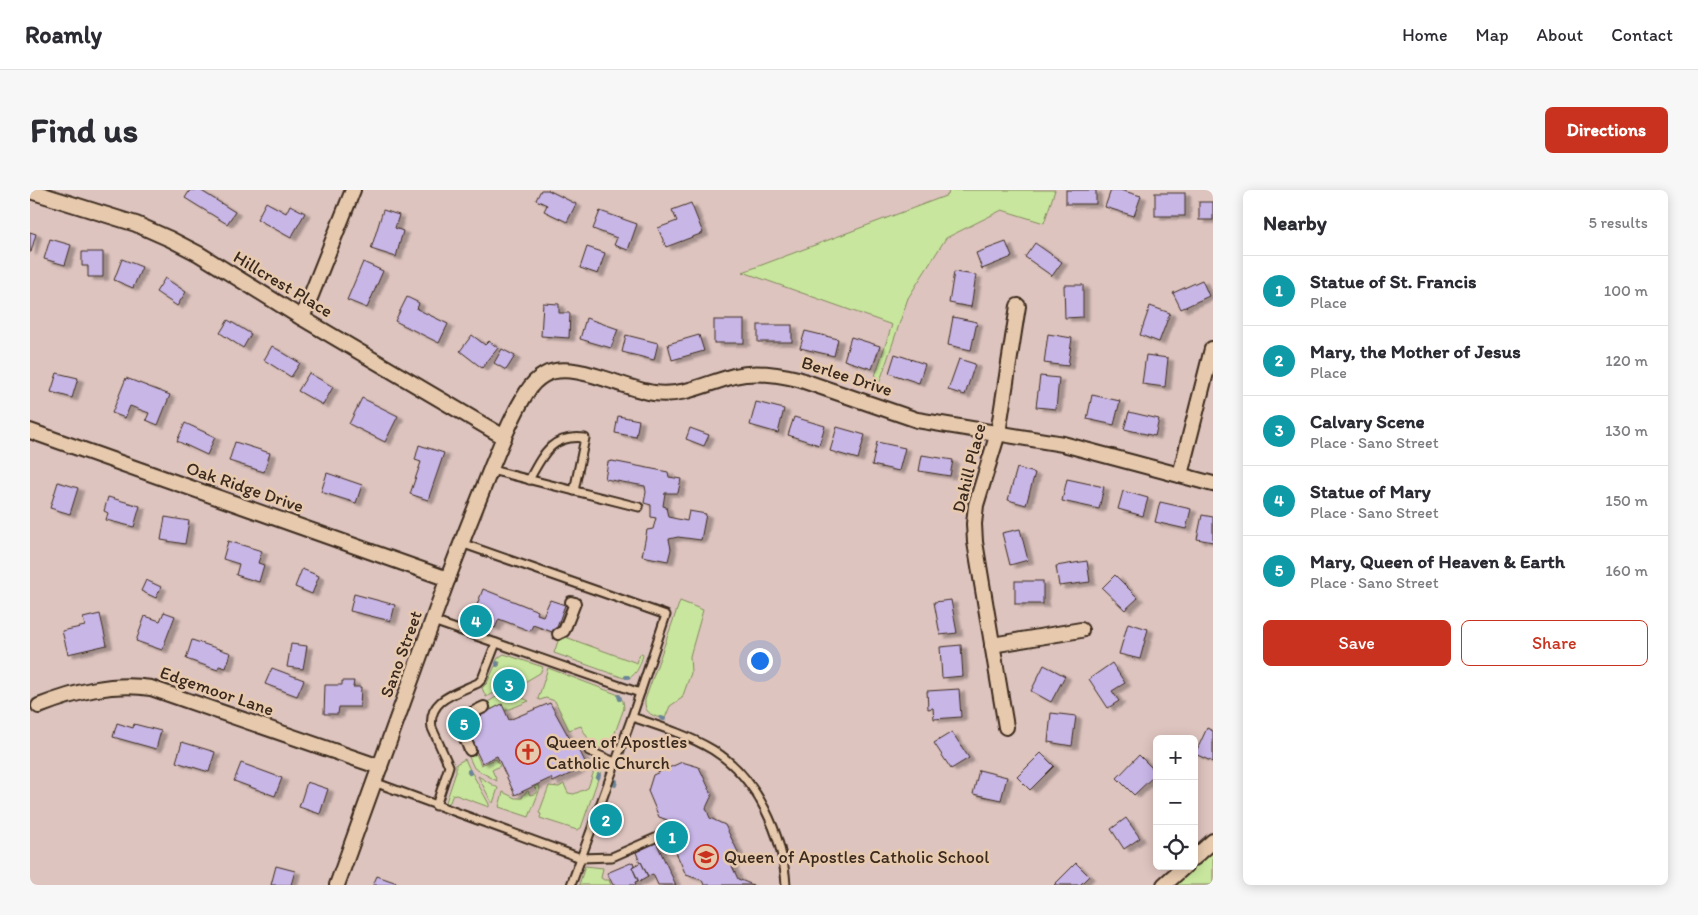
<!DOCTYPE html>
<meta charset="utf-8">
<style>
body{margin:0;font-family:Itim,sans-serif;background:#f7f7f7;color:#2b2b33}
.controls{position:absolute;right:15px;bottom:15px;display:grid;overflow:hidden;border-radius:8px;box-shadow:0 2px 12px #0003}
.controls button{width:45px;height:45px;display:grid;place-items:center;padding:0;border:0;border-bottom:1px solid #e1e1e2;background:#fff;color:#2b2b33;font:25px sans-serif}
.you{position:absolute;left:729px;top:470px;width:18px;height:18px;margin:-12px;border:4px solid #fff;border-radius:50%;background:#1a73e8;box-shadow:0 0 0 8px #1a73e833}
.badge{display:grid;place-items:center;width:32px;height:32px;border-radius:50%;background:#c8321e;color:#fff;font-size:16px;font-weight:700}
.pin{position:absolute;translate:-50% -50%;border:2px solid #fff;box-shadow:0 1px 5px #0006}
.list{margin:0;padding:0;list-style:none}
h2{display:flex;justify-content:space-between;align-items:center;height:65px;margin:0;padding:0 20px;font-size:21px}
h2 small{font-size:16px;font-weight:400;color:#7c7c81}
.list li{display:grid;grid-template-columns:32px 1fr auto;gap:15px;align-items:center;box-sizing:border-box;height:70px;padding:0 20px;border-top:1px solid #e1e1e2}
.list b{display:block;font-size:19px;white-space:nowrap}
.list p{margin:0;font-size:16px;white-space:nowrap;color:#7c7c81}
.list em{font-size:16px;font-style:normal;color:#7c7c81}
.actions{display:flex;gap:10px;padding:15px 20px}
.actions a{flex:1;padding:11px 0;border:1px solid #c8321e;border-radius:8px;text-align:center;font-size:18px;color:#c8321e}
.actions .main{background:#c8321e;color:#fff}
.icon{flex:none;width:28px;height:28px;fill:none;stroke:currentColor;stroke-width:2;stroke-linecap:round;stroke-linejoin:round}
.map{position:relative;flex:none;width:1183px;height:695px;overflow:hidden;border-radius:8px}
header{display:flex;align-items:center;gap:30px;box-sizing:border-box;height:70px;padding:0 25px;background:#fff;border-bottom:1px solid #e1e1e2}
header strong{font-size:24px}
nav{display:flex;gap:28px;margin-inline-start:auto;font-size:18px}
.intro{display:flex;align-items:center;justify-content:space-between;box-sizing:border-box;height:120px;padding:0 30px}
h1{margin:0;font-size:35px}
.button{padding:12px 22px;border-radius:8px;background:#c8321e;color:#fff;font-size:18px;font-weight:700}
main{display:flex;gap:30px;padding:0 30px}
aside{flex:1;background:#fff;border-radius:8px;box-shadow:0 2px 12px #0003}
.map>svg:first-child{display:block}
.green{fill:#c8e69d;stroke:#82885e}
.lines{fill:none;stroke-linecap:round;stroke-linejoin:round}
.stream{stroke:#6a8597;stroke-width:4}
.building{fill:#c8b6e7;stroke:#3b2a1e;filter:url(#shadow)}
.service-casing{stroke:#3b2a1e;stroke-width:11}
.pedestrian-casing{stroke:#3b2a1e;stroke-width:14}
.minor-casing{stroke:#3b2a1e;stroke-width:18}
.service{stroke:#e7caae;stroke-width:7}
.pedestrian{stroke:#e7caae;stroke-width:10}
.minor{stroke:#e7caae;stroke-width:14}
.labels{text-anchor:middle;stroke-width:5;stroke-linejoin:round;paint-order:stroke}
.street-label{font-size:18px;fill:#3b2a1e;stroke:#e7caae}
.poi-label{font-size:18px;fill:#3b2a1e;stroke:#e7caae;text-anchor:start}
</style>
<header>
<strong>Roamly</strong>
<nav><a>Home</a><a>Map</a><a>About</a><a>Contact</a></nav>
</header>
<div class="intro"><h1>Find us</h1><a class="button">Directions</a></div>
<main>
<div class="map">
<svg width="1183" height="695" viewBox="0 0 1183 695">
<defs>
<filter id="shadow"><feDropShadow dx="5.5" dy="3" stdDeviation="1" flood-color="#0004"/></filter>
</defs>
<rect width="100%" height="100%" fill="#dec4bf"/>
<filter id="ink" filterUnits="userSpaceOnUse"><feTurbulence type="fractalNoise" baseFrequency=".02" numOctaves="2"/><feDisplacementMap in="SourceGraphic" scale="10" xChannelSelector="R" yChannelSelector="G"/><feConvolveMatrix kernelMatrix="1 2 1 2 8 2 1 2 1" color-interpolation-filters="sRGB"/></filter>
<g filter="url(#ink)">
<g class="green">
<polygon points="919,0 1025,0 1014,33 972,20 916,48 878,108 848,197 842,195 862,135 713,82 918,5"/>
<path d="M650 411 673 420 660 466 661 483 652 508 640 516 635 528 631 527 630 528C620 525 614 521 615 510Z"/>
<path d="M530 445 607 473 610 464 612 463 613 465C610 475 608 483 599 488L595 486 594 488 524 463Z"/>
<polygon points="474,464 513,477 510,483 481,500 468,501 456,507 452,498 457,493 465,476 469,476 470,472 466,472 468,468"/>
<path d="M518 478 589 505 593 511 594 518 581 554C568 568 556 546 551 536L539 540 525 511 516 508 510 510 508 509Z"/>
<polygon points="485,504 499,511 475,521 462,520 458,512 468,506"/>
<polygon points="446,564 451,575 466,569 470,576 462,580 467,591 444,578 439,567"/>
<polygon points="435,569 440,580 437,582 439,585 442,583 459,614 459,617 423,604 420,612 417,614 416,612 426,582 426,574"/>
<polygon points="563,574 569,576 571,579 570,584 568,583 566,588 568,589 551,638 547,640 510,628 511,624 509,623 519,596 529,597 534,594 538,603 544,604 558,598 564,581 560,576"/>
<polygon points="448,586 468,598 463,613 462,613"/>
<polygon points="509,595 510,599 499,627 469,617 473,602 485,608 492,608 494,604 498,601 500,605 507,603 507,600 504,597"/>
<polygon points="1183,652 1183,695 1144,695 1161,676 1164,676 1164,673"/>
<polygon points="555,676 573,678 571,688 574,690 579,690 581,695 549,695"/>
</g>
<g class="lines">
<g class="stream">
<polyline points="467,475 467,473"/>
<polyline points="596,487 598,487"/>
<polyline points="589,506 590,509"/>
<polyline points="631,528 634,529"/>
<polyline points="439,581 440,583"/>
<polyline points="568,588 569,585"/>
<polyline points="585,595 586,591"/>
</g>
</g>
<g class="building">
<polygon points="160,0 170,0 205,22 197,34 155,8"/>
<polygon points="511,0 518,0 546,14 537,32 514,21 517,15 506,10"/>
<rect x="1036" y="0" width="30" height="14"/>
<polygon points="1081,0 1090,0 1111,6 1104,26 1075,17"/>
<rect x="1125" y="3" width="30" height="23"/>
<polygon points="236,12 256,23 260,15 275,23 261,48 227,29"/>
<rect x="1169" y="12" width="14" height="18"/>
<polygon points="661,13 673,43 636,57 628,38 647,31 642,20"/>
<polygon points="353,20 369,25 365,38 373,41 366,67 341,59"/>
<polygon points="570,21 607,34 598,60 584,55 587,48 563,39"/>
<polygon points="0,42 6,44 1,62 0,62"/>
<polygon points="20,49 41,55 35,75 14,69"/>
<polygon points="976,52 982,67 952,79 946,63"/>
<polygon points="1005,53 1032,72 1022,86 995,67"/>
<polygon points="557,57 575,63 568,84 550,78"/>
<polygon points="52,62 73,62 73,87 58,87 58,76 52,76"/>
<polygon points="92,69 112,77 103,98 84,90"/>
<polygon points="333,72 353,81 337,118 317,110"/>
<polygon points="924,82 946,85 941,117 919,113"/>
<polygon points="135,88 156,102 147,116 126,102"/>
<polygon points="1172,90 1179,106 1151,119 1143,103"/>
<polygon points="1034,95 1053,95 1053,127 1035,128"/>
<polygon points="377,107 389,113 387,119 418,134 409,153 365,131"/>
<polygon points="513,113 529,114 529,123 540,123 539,148 511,146"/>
<polygon points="1120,116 1140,123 1129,152 1110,145"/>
<polygon points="923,127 947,132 941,160 918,155"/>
<polygon points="556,128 588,139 581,158 550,149"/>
<polygon points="198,130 221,144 213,158 190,143"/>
<rect x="684" y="130" width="30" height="23"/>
<rect x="728" y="135" width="34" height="17"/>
<polygon points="775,141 808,149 804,166 770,158"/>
<polygon points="1018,144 1042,148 1038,176 1014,173"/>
<polygon points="442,145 455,155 459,151 468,158 452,178 430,161"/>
<polygon points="596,145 628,153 624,170 592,162"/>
<polygon points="669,145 674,161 642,170 638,154"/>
<polygon points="821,147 850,156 842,179 814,170"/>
<polygon points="242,156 270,173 261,187 234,170"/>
<polygon points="472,159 485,166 476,180 464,173"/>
<polygon points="865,164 895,174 889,193 859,183"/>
<polygon points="1116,165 1138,168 1135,197 1112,194"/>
<polygon points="929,169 945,174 935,205 918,200"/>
<polygon points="27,183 48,188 42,208 21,202"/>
<polygon points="279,183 303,197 293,215 268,201"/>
<polygon points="1010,186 1029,188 1026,219 1006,217"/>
<polygon points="96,188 140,205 128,235 116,230 119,223 100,216 95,228 82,223"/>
<polygon points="1062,205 1090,211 1084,235 1057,229"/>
<polygon points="332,208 368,226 355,252 319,234"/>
<polygon points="726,212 754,219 748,243 720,235"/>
<polygon points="1099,222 1129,229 1125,246 1094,239"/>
<polygon points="588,226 609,230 606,247 585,243"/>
<polygon points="764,227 795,236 789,255 758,245"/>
<polygon points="155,233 185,247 177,265 147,251"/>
<polygon points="807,237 835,245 828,269 800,261"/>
<polygon points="660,238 679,245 674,256 656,249"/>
<polygon points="205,252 240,263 234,282 199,271"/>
<polygon points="847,252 875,258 869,281 842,275"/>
<polygon points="389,255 414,263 398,310 380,304 391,272 385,270"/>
<polygon points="892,265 923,270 920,286 889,281"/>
<polygon points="582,271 638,282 639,287 651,289 648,303 635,303 633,316 636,317 638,327 657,331 659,321 676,324 671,350 648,347 639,349 641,359 638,371 612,366 617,340 623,339 626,328 621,327 621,315 614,313 616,302 615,296 575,289 578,272"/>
<polygon points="987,278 1005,283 996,315 978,310"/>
<polygon points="297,283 332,295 326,313 291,302"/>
<polygon points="1037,289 1074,297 1069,319 1032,311"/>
<polygon points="28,292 48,298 40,324 20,318"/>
<polygon points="1093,301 1118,308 1113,326 1088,319"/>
<polygon points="78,307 110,316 104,337 76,330 78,323 74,321"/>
<polygon points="1130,312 1161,319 1156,339 1125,332"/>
<polygon points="1172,325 1183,327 1183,352 1167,349"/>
<polygon points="135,327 159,331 155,354 131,350"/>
<polygon points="990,339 998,370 980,375 972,343"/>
<polygon points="198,351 232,361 228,373 234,375 229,392 206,385 209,374 193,369"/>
<polygon points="1057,371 1060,392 1029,396 1026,376"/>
<polygon points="272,379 289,386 282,404 265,397"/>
<polygon points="1085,385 1108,408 1095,420 1072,398"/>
<polygon points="116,390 131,397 126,408 111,401"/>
<rect x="985" y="391" width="28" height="23"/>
<polygon points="453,399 508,421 507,424 513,426 520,410 535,415 525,443 503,435 500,441 469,429 465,438 442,428"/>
<polygon points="324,404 365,415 361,431 320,421"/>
<polygon points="921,410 927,443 910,445 904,412"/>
<polygon points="134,422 145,426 132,460 106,451 115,426 130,431"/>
<polygon points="70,424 77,455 38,464 32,441 55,436 53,428"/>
<polygon points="1098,433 1118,439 1110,469 1089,464"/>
<polygon points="162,450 201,463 196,478 189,476 188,480 156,469"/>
<polygon points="261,454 277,456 273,479 257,477"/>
<polygon points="931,455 933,486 912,488 910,457"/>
<polygon points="1082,473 1095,493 1082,501 1089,511 1078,518 1059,489"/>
<polygon points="1014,475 1035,486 1021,512 1001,501"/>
<polygon points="242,478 274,490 267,506 235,494"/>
<polygon points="312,491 324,491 323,497 331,497 330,517 309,517 308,524 294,524 295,495 312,495"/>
<polygon points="929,499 931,527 904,529 903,518 898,519 897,501"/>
<polygon points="520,513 541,551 544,549 557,576 523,592 521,588 485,605 467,566 452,573 433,534 472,514 479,530"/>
<polygon points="1021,523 1046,526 1042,556 1018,552"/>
<polygon points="87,533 103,538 104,534 131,541 126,559 83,547"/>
<polygon points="1177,538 1183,541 1183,572 1165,564"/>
<polygon points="922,542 939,568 921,579 904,553"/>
<polygon points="152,552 185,562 179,582 146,572"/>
<polygon points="1011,563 1024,576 1000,600 987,587"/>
<polygon points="1109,565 1127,583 1104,605 1087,588"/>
<polygon points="652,572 669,577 682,605 676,618 680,628 695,635 708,662 702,676 708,689 723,695 674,695 672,690 656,685 644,658 650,644 646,633 629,627 618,601 623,585"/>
<polygon points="211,573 252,588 245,606 204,591"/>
<polygon points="949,580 977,587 971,610 943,604"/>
<polygon points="277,592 298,599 290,624 269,617"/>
<polygon points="1096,628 1110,648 1094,659 1081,639"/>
<polygon points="626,652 646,695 628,695 623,684 618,686 611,672 610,673 606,662"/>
<polygon points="603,672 604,675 602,677 608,691 605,692 606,695 583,695 577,683"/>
<polygon points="611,672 618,687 609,692 602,677"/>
<polygon points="1046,673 1059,686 1050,695 1024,695"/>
<polygon points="246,676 265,681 261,695 241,695"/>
<polygon points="347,686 367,693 366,695 343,695"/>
</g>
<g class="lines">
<defs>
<g id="service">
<polyline points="461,280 609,317"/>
<path d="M499 290C513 264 522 244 555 248L544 301"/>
<path d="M431 353 636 425 602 527C629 536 658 545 683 560 727 587 753 645 756 695"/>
<polyline points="403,431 610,503"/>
<polyline points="559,561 585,572"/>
<polyline points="344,592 551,668 602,527"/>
<path d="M406 616 419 576 402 538C397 509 427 503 448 493L452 489 466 453"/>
<polyline points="541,695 551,668 582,667 632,645"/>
</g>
<g id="pedestrian">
<polyline points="528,444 534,441 545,413 541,412"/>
<polyline points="440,560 427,530 454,517"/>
</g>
<g id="minor">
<polyline points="0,1 106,34 140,49 169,64 272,128 474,247"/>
<polyline points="272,128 323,0"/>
<polyline points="0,241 418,389"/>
<polyline points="1150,285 1182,159"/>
<polyline points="962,455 1051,440"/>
<path d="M9 516C45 502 82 492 121 498L350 577"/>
<polyline points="976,537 945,352 944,334 946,315 968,243 988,116"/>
<polyline points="1164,668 1183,651"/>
<path d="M307 695C343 596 379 497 414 399 429 357 446 317 462 276 472 252 482 225 497 202 501 195 507 189 514 185 542 169 593 199 624 203 653 207 677 193 704 186 726 181 747 184 768 189L887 230 1033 254 1183 294"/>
<polyline points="1134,695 1155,676"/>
</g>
</defs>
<use href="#service" class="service-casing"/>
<use href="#pedestrian" class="pedestrian-casing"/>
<use href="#minor" class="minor-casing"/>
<use href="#service" class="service"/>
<use href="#pedestrian" class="pedestrian"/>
<use href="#minor" class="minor"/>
</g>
</g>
<defs>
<symbol id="church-ring" viewBox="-11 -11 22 22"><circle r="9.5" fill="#e7caae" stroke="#c8321e" stroke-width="1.5"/><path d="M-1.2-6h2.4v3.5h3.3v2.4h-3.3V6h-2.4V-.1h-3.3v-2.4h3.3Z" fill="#c8321e"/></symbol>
<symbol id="school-ring" viewBox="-11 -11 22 22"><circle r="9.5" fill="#e7caae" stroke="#c8321e" stroke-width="1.5"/><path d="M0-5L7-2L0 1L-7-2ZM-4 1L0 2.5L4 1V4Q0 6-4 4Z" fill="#c8321e"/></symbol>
</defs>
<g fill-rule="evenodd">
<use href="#church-ring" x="484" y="548" width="28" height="28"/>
<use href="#school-ring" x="662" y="653" width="28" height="28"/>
</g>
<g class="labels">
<g class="street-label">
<text transform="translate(253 94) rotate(31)" y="6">Hillcrest Place</text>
<text transform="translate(817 186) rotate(18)" y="6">Berlee Drive</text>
<text transform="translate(939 278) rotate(-76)" y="6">Dahill Place</text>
<text transform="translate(215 297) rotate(19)" y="6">Oak Ridge Drive</text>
<text transform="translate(371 464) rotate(-70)" y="6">Sano Street</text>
<text transform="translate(187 501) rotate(19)" y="6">Edgemoor Lane</text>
</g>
<g class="poi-label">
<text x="516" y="558">Queen of Apostles<tspan x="516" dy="21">Catholic Church</tspan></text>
<text x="694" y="673">Queen of Apostles Catholic School</text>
</g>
</g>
</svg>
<div class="controls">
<button>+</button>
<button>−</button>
<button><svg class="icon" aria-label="locate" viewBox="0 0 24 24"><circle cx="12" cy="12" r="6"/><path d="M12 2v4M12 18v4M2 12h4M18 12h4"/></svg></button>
</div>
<div class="you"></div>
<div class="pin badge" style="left:642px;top:647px;background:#0f9aa8">1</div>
<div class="pin badge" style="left:576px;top:630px;background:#0f9aa8">2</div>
<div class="pin badge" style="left:479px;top:495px;background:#0f9aa8">3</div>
<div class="pin badge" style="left:446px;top:431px;background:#0f9aa8">4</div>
<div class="pin badge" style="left:434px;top:534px;background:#0f9aa8">5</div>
</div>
<aside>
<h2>Nearby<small>5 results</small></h2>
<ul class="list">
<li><span class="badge" style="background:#0f9aa8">1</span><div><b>Statue of St. Francis</b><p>Place</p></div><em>100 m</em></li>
<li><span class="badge" style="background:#0f9aa8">2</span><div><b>Mary, the Mother of Jesus</b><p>Place</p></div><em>120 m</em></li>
<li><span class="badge" style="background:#0f9aa8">3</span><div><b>Calvary Scene</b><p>Place · Sano Street</p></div><em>130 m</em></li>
<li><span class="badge" style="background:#0f9aa8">4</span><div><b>Statue of Mary</b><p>Place · Sano Street</p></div><em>150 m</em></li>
<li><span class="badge" style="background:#0f9aa8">5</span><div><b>Mary, Queen of Heaven &amp; Earth</b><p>Place · Sano Street</p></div><em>160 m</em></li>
</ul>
<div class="actions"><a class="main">Save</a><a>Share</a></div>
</aside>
</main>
